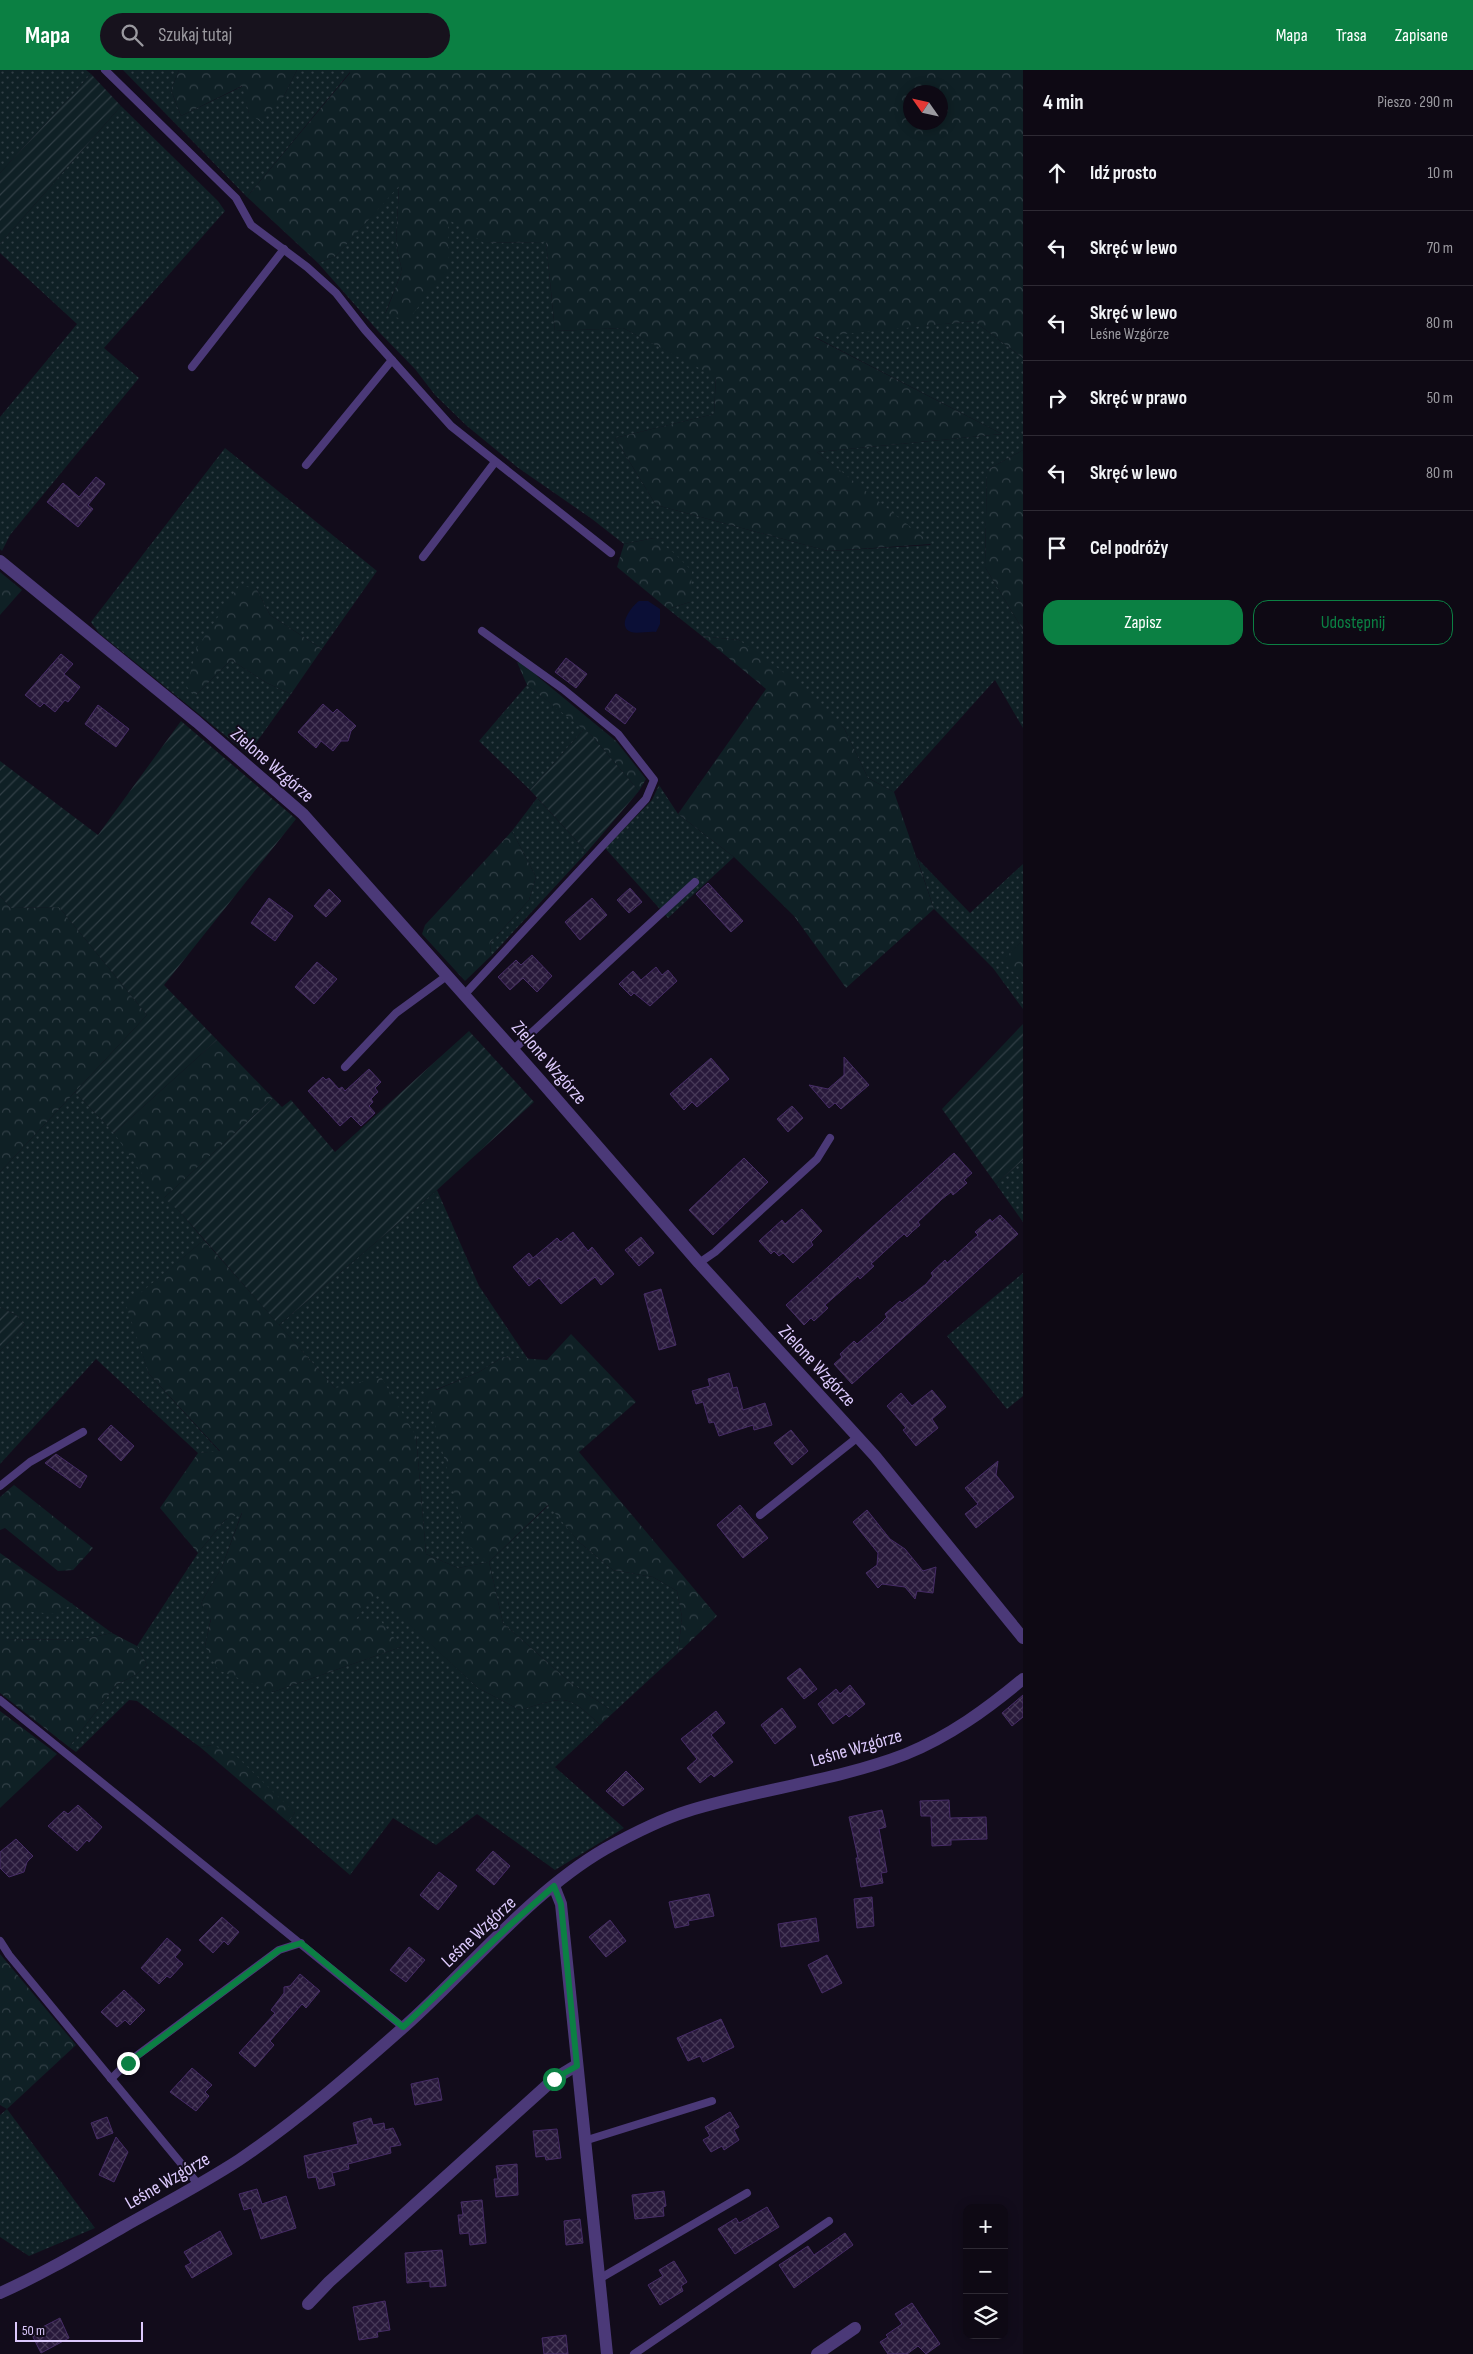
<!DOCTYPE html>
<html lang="pl">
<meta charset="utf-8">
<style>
body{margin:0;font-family:"Sofia Sans Condensed",sans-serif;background:#17121d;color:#f1f3f6}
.controls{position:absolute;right:15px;bottom:15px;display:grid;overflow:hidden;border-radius:10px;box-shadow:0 2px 12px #0003}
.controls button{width:45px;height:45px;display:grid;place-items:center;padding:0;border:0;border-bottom:1px solid #2e2a34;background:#0e0914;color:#f1f3f6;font:25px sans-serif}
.compass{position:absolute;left:903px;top:15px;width:45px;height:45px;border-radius:50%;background:#0e0914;box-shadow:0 2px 12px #0003;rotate:304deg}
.scale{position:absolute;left:15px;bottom:12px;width:128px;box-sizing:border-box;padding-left:5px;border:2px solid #dcc9fc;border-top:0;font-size:14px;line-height:18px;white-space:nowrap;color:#dcc9fc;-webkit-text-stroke:4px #120c1b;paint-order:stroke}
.stop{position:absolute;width:15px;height:15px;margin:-11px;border:4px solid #0b8043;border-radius:50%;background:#fff}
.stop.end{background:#0b8043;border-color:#fff;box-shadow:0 1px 5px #0008}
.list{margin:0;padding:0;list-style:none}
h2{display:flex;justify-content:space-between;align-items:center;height:65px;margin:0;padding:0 20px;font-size:21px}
h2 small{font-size:16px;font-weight:400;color:#9b9aa0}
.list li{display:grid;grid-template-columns:32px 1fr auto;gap:15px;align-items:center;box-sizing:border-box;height:75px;padding:0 20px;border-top:1px solid #2e2a34}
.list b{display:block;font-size:19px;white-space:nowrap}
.list p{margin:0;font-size:16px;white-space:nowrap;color:#9b9aa0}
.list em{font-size:16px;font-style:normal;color:#9b9aa0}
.actions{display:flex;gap:10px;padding:15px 20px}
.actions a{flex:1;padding:11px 0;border:1px solid #0b8043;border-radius:15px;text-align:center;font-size:18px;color:#0b8043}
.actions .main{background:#0b8043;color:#fff}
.icon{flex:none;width:28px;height:28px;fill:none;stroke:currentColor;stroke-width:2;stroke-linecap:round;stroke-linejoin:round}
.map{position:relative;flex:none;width:1023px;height:2284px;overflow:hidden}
header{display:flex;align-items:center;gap:30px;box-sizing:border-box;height:70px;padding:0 25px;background:#0b8043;color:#fff}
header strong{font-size:24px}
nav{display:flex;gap:28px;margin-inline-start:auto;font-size:18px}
.search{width:350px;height:45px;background:#17121d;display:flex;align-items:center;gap:12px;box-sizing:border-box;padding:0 18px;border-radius:28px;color:#9b9aa0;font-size:19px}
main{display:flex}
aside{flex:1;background:#0e0914}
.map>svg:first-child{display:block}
.grass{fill:url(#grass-dots)}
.forest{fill:url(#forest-crowns);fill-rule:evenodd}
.garden{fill:url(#garden-furrows)}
.water{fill:#0b0f36}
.building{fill:url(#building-cross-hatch);stroke:#462c66}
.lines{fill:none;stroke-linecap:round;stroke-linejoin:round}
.service{stroke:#4b3978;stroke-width:8}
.minor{stroke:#4b3978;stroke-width:12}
.route{stroke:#0b8043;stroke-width:6}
.labels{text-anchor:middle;stroke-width:4;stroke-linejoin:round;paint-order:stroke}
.street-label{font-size:19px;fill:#dcc9fc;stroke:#120c1b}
</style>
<header>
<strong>Mapa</strong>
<div class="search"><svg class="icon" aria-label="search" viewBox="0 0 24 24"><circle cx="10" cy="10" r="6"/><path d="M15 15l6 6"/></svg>Szukaj tutaj</div>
<nav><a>Mapa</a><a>Trasa</a><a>Zapisane</a></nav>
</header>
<main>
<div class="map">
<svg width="1023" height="2284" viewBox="0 0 1023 2284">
<defs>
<pattern id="grass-dots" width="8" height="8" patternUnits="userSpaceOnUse" patternTransform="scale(1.25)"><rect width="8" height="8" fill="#0f2025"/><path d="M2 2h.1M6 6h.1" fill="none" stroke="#313f46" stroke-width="1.8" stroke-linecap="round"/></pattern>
<pattern id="forest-crowns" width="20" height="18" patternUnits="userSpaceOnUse" patternTransform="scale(1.25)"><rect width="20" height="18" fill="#0f2025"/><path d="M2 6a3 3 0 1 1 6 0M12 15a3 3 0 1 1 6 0" fill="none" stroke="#313f46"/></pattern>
<pattern id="garden-furrows" width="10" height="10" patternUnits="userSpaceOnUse" patternTransform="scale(1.25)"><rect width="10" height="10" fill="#0f2025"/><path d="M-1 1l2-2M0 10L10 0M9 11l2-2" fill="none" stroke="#313f46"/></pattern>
<pattern id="building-cross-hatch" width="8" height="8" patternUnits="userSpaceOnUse" patternTransform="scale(1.25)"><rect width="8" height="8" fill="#28193b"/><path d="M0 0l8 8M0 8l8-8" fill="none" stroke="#473958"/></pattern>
</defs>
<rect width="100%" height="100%" fill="#120c1b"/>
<g class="grass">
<polygon points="0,0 86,0 91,4 0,103"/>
<polygon points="123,0 179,0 171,20 181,46 243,16 249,43 284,26 297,0 349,0 350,2 247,127"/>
<polygon points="121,36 218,131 225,141 104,278 139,308 10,465 2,481 0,479 0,347 77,254 0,183 0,174"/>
<polygon points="399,115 396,174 402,201 385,244 448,148 485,173 546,172 555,261 623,258 716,306 714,344 615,368 656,435 828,481 931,475 817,382 1002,364 813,266 974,251 1023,288 1023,380 987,400 985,497 1023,560 1023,658 995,610 894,722 868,708 844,658 739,570 702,566 668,539 690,532 654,468 624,474 592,449 517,397 467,356 435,325 415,299 379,262 318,193 336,186"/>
<polygon points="225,378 377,501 322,579 270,545 256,518 195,626 231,590 267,613 291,624 248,684 99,563 91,552"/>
<polygon points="527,615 584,659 530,720 479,671"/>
<polygon points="659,715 678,744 734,787 668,848 605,778 652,730"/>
<polygon points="537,728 587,782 491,886 490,873 529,830 536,807 512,761"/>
<polygon points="917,788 970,843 1023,794 1023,870 1003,891 1023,912 1023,939 993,898 934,839"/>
<polygon points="75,1022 117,1066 150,1114 181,1143 204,1170 127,1235 149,1304 220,1382 198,1383 96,1289 0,1394 0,1281 25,1255 16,1245 0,1237 0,1102"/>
<polygon points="1023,1090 1023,1152 996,1114"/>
<polygon points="437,1120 479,1216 528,1289 503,1287 479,1302 435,1320 423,1319 489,1492 549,1435 579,1472 613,1500 653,1507 677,1521 682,1547 678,1583 614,1642 571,1613 503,1553 489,1492 458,1498 426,1484 416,1366 335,1318 279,1255"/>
<polygon points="1023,1203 1023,1326 1007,1339 947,1266"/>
<path d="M242 1442 222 1497 201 1533 211 1548 205 1576 273 1622 401 1577 355 1550 376 1523 478 1618 520 1640C564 1628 565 1621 600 1655L555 1697 624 1758 555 1800 477 1744 436 1775 393 1748 350 1805 288 1752 295 1743 212 1675 200 1677 137 1631 129 1630 76 1682 69 1677 116 1615 137 1604 147 1595 137 1576 198 1483 225 1450Z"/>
<polygon points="71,1533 112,1563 79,1570 0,1569 0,1539"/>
<polygon points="7,2039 95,2158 29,2186 0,2167 0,2045"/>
</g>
<g class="forest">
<polygon points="179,0 297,0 284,26 261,52 249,43 242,16 181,46 171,20"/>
<path d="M349 0H1023V288L974 251 814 267 1002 364 817 382 932 474 828 481 656 435 615 368 714 344 716 307 623 258 555 261 546 172 484 173 448 149 449 198 408 250 385 245 402 201 396 174 399 116 336 186 318 193 247 127 350 3ZM911 22H941V52H911Z"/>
<polygon points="1023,380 1023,560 985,497 987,400"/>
<polygon points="654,468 674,483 692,501 690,532 668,539 617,497 624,474"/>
<polygon points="0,502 22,520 0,545"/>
<polygon points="239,516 256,518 270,545 322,579 291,624 267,613 231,590 195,626 187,617 196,579"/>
<polygon points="702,566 739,570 793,609 844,658 868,708 894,722 934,839 846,918 794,846 734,787 678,744 766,619"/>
<polygon points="517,592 538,597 537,606 616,671 646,709 639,721 592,666 527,615"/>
<polygon points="512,761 536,807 529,830 490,873 491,886 465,911 422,864 425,855"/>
<polygon points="0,826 11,838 59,837 147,945 0,1102"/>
<polygon points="1023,870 1023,912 1002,891"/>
<polygon points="217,970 273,1028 164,1128 149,1114 114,1063"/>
<path d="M204 1170 335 1318 381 1307 416 1366 426 1484 458 1498 488 1492 468 1475 431 1340 422 1318 436 1320 479 1302 503 1287 547 1290 571 1264 636 1332 579 1382 717 1546 678 1583 682 1547 677 1521 653 1507 613 1500 579 1472 548 1435 489 1492 503 1553 571 1613 614 1642 600 1655C565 1621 564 1628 520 1640L478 1618 376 1524 356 1549 380 1550 401 1577 273 1622 218 1600 205 1576 211 1549 201 1533 222 1497 242 1443 225 1450 198 1483 160 1438 198 1383 220 1381 149 1304 126 1235Z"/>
<polygon points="14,1415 93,1478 73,1500 58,1501 5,1458 0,1460 0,1427"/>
<polygon points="0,1483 71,1533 73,1534 55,1544 0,1539"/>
<polygon points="112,1563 137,1576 147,1595 137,1604 116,1615 69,1677 0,1623 0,1569 79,1570"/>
<polygon points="0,1641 57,1684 0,1738"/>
<polygon points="212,1675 234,1684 295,1743 288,1752 200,1677"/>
<polygon points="0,1884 76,1975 7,2039 0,2035"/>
</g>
<g class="garden">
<polygon points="91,4 121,36 0,174 0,103"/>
<polygon points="181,651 296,749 164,915 217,970 114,1063 75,1022 147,945 59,837 11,838 0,826 0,691 98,765"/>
<polygon points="584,659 592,666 639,721 587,782 530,720"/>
<polygon points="1023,954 1023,1090 996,1114 942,1039"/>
<polygon points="469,961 534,1032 437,1120 279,1255 181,1143 164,1128 273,1028 282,1037 291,1030 335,1082"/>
<polygon points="0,1237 16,1245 25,1255 0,1281"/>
</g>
<path class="water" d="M639 531H648L660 539V554L656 562C649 561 637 564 631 562 616 556 632 536 639 531Z"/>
<g class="building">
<polygon points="96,407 105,414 88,435 93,439 78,457 47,432 63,413 79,427"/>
<polygon points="61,584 73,594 64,604 80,617 68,632 65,630 55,642 44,633 40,637 25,625"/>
<polygon points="566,588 587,604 576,618 555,602"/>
<polygon points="616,624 636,639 625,654 605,639"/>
<polygon points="323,634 333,643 337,639 356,656 351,661 348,671 341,671 333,681 321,671 316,678 298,662"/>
<polygon points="98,635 129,659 116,677 85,654"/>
<polygon points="708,813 743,851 731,862 696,824"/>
<polygon points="630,818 642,832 629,843 617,830"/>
<polygon points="329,819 341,831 326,847 314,836"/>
<polygon points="269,828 293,846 275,871 251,853"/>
<polygon points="592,828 607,845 580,870 565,852"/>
<polygon points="532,885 552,906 537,922 523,908 510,920 498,907 516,890 521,895"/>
<polygon points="317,892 337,909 314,934 295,917"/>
<polygon points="656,897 662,905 668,900 677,911 650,936 634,923 631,926 619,914 633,901 641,910"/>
<polygon points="844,987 869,1015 841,1039 835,1033 829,1038 809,1015 828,1019 844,1005"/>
<polygon points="711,988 729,1009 697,1037 692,1032 684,1040 670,1024"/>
<polygon points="369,999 381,1012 375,1018 378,1022 371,1029 373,1032 369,1036 375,1043 361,1056 351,1046 340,1056 308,1021 323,1007 326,1010 329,1008 339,1019 342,1017 345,1021"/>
<polygon points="792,1036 803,1048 788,1062 777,1049"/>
<polygon points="954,1083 972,1103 964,1110 967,1113 953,1125 951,1122 942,1129 918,1152 920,1155 913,1161 907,1167 904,1164 896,1171 871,1194 874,1196 860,1209 858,1206 850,1213 825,1235 828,1238 814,1251 811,1248 804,1255 786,1235"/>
<polygon points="744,1088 768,1112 713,1165 689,1140"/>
<polygon points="802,1139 822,1161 811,1172 813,1175 793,1193 783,1183 779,1186 774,1181 771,1184 759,1171 782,1150 785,1154"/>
<polygon points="1000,1145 1018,1164 852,1314 834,1294 842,1287 840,1284 854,1271 857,1274 880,1254 887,1247 885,1244 900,1231 902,1233 926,1214 933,1206 931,1203 945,1190 947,1193 955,1186 978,1165 975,1162 990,1149 992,1152"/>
<polygon points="573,1162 588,1181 592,1177 614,1204 601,1215 595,1207 561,1234 539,1208 529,1216 513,1197 529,1183 533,1188 557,1168 561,1172"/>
<polygon points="641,1167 654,1183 639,1196 625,1180"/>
<polygon points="661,1219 676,1275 659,1280 644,1224"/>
<polygon points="729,1303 733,1318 737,1317 743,1340 765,1333 772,1355 754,1360 753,1355 719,1366 714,1352 709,1353 703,1332 696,1334 692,1321 710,1316 708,1309"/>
<polygon points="932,1320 946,1337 932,1349 938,1358 916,1376 903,1360 906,1358 887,1336 901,1323 912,1336"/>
<polygon points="111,1355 134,1376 121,1391 98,1369"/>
<polygon points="791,1360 808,1381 792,1395 774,1373"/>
<polygon points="56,1384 87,1406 80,1418 45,1393"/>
<polygon points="998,1391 996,1405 1014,1427 976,1458 965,1444 978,1434 965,1418"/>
<polygon points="740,1435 768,1468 743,1488 717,1455"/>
<polygon points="867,1440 890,1469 905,1479 923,1501 936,1497 933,1523 917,1521 915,1529 905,1517 882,1514 878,1518 866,1503 877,1495 878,1483 853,1452"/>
<polygon points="800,1598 817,1619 804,1629 787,1608"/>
<polygon points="850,1615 865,1634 849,1647 846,1644 833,1654 818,1634 836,1619 840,1624"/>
<polygon points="1023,1625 1023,1647 1012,1656 1002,1643"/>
<polygon points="782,1638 796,1657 775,1674 761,1655"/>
<polygon points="716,1641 725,1653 711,1665 733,1692 714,1707 711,1704 700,1713 687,1698 697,1689 681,1669"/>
<polygon points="626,1701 644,1719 623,1736 606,1721"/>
<polygon points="949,1730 950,1748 986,1747 987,1769 951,1770 951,1775 932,1776 931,1746 921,1746 920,1731"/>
<polygon points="78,1735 102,1757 89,1772 87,1770 77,1781 48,1756 64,1741 68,1744"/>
<polygon points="882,1740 886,1757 879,1759 887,1802 881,1803 883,1813 861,1817 856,1788 858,1788 849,1747"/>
<polygon points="16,1769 33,1786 27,1792 24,1802 9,1807 0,1798 0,1782"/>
<polygon points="493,1781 510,1796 494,1815 476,1800"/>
<polygon points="439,1802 457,1816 438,1840 420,1825"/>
<polygon points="709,1824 714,1846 688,1851 689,1855 675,1858 669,1832"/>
<polygon points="872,1827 874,1856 857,1858 854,1829"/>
<polygon points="222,1847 239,1862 228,1875 224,1871 213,1883 199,1870"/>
<polygon points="816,1848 819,1871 781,1877 778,1854"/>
<polygon points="610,1850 626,1871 606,1887 589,1867"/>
<polygon points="167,1868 181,1880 175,1887 183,1894 170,1908 167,1906 159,1914 141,1898"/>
<polygon points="409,1877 425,1890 406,1912 390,1900"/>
<polygon points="827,1885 842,1913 822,1923 808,1895"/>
<polygon points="300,1904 320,1921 306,1938 302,1934 270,1971 274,1975 255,1997 239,1983 275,1943 271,1940 284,1923 284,1917 290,1916"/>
<polygon points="124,1920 145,1940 130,1955 125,1950 117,1957 101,1942"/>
<polygon points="721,1949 734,1977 703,1992 700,1986 688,1991 677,1968"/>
<polygon points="192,1998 212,2015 205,2022 209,2026 196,2041 170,2022"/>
<polygon points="438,2008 442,2030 415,2035 411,2014"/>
<polygon points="730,2042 739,2057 734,2060 739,2070 724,2080 722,2076 711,2082 703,2070 710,2066 705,2057"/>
<polygon points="107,2047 113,2063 97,2069 91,2053"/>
<polygon points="371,2048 373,2055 384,2053 385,2060 393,2058 401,2075 390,2077 391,2083 348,2094 349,2099 332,2103 335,2115 319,2119 316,2107 308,2108 304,2086 358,2074 353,2053"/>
<polygon points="557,2059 561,2088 546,2090 545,2086 536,2087 533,2061"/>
<polygon points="116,2067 128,2082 114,2112 99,2105"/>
<polygon points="517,2094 518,2125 496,2127 494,2109 498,2109 496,2096"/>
<polygon points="257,2119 262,2134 286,2126 296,2158 261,2169 251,2138 244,2140 239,2124"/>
<polygon points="664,2121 666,2136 663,2137 664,2146 635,2149 632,2125"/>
<polygon points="482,2130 486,2173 470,2175 469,2163 460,2164 458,2145 463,2145 461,2132"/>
<polygon points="767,2137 779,2157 735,2184 718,2159 736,2148 739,2153"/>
<polygon points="580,2149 583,2173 566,2175 564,2151"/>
<polygon points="220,2161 232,2184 192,2208 185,2196 191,2193 184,2182"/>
<polygon points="845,2163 853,2175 794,2218 779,2195 808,2176 814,2185"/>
<polygon points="442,2180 446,2216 430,2217 430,2211 407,2213 405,2183"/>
<polygon points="674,2191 687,2212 681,2216 683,2221 660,2235 648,2215 663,2206 659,2200"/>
<polygon points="385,2231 390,2260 377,2262 378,2267 359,2270 353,2237"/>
<polygon points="912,2233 940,2274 926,2284 918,2276 907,2284 888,2284 880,2272 888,2267 886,2265 902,2254 895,2244"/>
<polygon points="60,2248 69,2268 41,2283 31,2263"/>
<polygon points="566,2265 568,2284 544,2284 542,2268"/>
</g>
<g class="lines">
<g class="service">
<polyline points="105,0 236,128 251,155 307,197 336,223 365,260 451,356 611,483"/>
<polyline points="192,297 284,179"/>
<polyline points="306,395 392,290"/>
<polyline points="423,487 495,392"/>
<polyline points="465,924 646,729 654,710 618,664 563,619 482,561"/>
<polyline points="514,979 695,812"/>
<polyline points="345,997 396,943 448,905"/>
<polyline points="699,1193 715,1182 817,1089 830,1068"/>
<polyline points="0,1416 30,1392 83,1362"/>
<polyline points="760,1445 858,1367"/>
<polyline points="0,1630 403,1957"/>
<polyline points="0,1871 9,1885 198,2114"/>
<polyline points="111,2009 127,1993 279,1880 301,1873"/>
<polyline points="584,2071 712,2031"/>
<polyline points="599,2209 747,2123"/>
<polyline points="634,2284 829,2151"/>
</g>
<g class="minor">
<polyline points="0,491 197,652 303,744 540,1010 699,1193 875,1386 1023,1568"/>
<polyline points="554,1816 561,1834 607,2284"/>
<path d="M0 2223C43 2204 83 2180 123 2157 162 2135 202 2114 239 2090 298 2050 352 2003 405 1956 469 1899 531 1822 605 1779 632 1764 659 1750 688 1741 759 1719 836 1711 906 1684 950 1666 987 1639 1023 1609"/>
<polyline points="308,2234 329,2212 554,2009 577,1995"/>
<polyline points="817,2284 855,2258"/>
</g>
</g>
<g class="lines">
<polyline class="route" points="128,1993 279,1880 301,1873 403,1957 510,1855 554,1816 561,1834 577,1996 554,2009"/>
</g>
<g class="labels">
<g class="street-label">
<text transform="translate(273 694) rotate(41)" y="7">Zielone Wzgórze</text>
<text transform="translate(550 992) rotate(49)" y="7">Zielone Wzgórze</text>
<text transform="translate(818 1295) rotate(47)" y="7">Zielone Wzgórze</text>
<text transform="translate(856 1677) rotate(-16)" y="7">Leśne Wzgórze</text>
<text transform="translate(478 1861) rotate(-43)" y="7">Leśne Wzgórze</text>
<text transform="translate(167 2110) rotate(-30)" y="7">Leśne Wzgórze</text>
</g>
</g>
</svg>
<div class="controls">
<button>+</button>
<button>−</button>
<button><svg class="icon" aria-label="layers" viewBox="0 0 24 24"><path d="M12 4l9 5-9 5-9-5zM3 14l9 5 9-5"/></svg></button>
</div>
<svg class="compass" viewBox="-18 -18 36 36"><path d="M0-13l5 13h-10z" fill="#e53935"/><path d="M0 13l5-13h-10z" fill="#9b9aa0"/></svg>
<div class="scale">50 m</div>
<div class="stop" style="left:554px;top:2009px"></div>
<div class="stop end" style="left:128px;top:1993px"></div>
</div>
<aside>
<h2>4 min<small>Pieszo · 290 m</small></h2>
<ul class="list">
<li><svg class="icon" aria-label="ahead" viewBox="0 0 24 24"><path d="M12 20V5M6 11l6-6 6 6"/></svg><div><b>Idź prosto</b></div><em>10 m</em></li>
<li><svg class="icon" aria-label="left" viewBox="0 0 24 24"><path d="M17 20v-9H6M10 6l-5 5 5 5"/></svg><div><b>Skręć w lewo</b></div><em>70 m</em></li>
<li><svg class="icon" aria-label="left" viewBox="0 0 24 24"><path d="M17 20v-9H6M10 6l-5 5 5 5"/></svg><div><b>Skręć w lewo</b><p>Leśne Wzgórze</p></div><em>80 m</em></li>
<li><svg class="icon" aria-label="right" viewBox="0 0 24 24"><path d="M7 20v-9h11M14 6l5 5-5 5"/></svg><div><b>Skręć w prawo</b></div><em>50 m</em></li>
<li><svg class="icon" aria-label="left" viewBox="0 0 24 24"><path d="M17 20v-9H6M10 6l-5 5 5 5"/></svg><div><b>Skręć w lewo</b></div><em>80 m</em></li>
<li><svg class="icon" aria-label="arrive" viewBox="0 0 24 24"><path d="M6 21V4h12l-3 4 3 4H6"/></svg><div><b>Cel podróży</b></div></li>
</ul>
<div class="actions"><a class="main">Zapisz</a><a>Udostępnij</a></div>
</aside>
</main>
